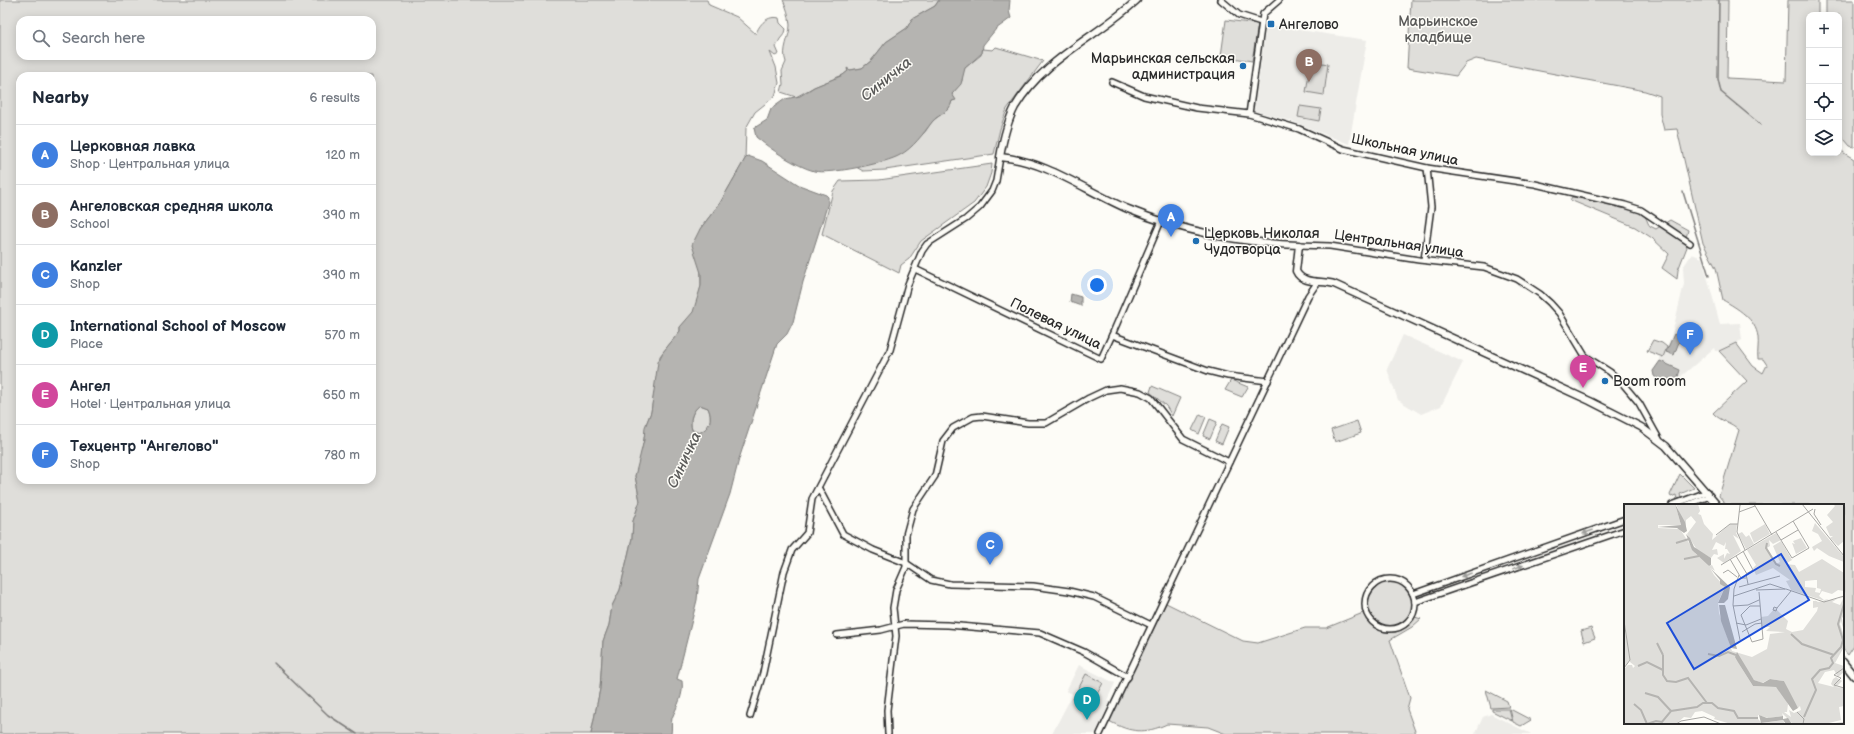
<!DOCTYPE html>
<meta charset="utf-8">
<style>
body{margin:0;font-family:"Balsamiq Sans",sans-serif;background:#f6f6f7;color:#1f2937}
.controls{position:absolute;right:12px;top:12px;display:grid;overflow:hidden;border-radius:8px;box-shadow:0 2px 10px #0003}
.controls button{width:36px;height:36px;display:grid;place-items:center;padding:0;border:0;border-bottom:1px solid #e0e1e3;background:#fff;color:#1f2937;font:20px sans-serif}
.you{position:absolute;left:1097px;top:285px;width:14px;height:14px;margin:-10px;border:3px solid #fff;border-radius:50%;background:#1a73e8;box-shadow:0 0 0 6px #1a73e833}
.badge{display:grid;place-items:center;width:26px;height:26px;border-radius:50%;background:#1f6fb2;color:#fff;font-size:13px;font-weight:700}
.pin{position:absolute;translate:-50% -33px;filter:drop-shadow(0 1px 2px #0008)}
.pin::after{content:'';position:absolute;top:21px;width:14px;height:12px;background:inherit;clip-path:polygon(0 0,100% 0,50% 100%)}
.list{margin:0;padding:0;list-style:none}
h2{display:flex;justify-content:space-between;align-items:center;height:52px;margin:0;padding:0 16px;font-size:17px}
h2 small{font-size:13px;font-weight:400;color:#747a83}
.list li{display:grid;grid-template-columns:26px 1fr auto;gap:12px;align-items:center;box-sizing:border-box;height:60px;padding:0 16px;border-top:1px solid #e0e1e3}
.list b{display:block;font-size:15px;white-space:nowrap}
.list p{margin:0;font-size:13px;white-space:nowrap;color:#747a83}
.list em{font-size:13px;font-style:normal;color:#747a83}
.icon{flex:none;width:22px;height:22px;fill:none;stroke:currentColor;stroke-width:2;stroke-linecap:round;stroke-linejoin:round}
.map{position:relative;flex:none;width:1854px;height:734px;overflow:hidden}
.search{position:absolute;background:#fff;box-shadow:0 2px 10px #0003;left:16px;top:16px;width:360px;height:44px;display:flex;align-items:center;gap:10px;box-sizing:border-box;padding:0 14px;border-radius:12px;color:#747a83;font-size:15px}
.panel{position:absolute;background:#fff;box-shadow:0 2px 10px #0003;left:16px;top:72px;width:360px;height:412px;border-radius:12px}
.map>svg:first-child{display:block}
.built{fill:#edece8}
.green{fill:#dfdeda;stroke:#858482;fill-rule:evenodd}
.water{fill:#b5b4b1;stroke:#7e7d7b;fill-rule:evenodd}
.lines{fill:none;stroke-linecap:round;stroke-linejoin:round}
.stream{stroke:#7e7d7b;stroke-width:1.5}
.minor-casing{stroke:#2b2b2b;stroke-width:8}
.tertiary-casing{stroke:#2b2b2b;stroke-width:9}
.minor{stroke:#fdfcf7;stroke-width:5}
.tertiary{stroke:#fdfcf7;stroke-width:6}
.oneway{fill:#9e9e9b}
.poi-dot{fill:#1f6fb2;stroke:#fdfcf7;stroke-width:1.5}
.labels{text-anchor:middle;stroke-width:3;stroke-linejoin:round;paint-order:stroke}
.park-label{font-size:14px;fill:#585857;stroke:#fdfcf7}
.poi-label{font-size:14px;fill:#2b2b2b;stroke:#fdfcf7;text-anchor:start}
.street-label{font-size:14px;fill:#2b2b2b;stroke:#fdfcf7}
.water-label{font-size:15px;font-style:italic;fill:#5b5b5a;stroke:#fdfcf7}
.inset-river{fill:none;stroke:#b5b4b1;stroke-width:2}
.inset-road{fill:none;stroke:#a9a8a5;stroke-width:1}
.view{fill:#1d4ed8;fill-opacity:0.15;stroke:#1d4ed8;stroke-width:2}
.inset-edge{fill:none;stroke:#2b2b2b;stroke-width:2}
</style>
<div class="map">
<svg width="1854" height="734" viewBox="0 0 1854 734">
<rect width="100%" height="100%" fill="#fdfcf7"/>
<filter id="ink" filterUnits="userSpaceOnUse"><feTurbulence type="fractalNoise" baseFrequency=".025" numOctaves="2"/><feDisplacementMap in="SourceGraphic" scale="8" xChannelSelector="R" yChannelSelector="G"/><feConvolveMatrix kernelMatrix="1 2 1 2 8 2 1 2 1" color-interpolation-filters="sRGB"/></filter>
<g filter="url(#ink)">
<g class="built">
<polygon points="1266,25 1367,40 1349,144 1291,121 1254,111"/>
<polygon points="1692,254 1702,258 1720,324 1740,323 1742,340 1719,351 1715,351 1714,348 1677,380 1680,373 1673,366 1660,361 1659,356 1663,357 1672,334 1684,284 1683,267"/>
<polygon points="1403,335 1463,362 1441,406 1421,414 1398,400 1387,369"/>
<polygon points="1079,665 1115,683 1107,700 1110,702 1095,734 1052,734 1068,703 1075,695 1066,691"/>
<polygon points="1491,714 1531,734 1475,734 1483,717"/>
</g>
<g class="green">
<path d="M0 0H707L709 5 737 17 756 34C759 24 768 15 779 18L780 23 786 29 785 33 780 39 776 47 779 54 775 56 770 52 776 67 779 83 775 96 755 112 746 128 745 159 720 203 700 229 701 286 696 307 691 316 680 327V331L660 356 651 412 647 422 640 460 635 476 640 501 633 521 632 538 620 590 612 606 609 625 603 641 600 689 591 734H0ZM20 20H372V56H20ZM20 76H372V480H20Z"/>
<path d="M783 0H939L935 6 912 19 907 28 886 42 871 61 862 68 850 70 847 69 848 71 843 75 814 87 796 97 781 92 783 84 782 71 786 62C781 50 790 37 790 25 789 15 787 8 783 0Z"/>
<path d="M1411 0H1728L1727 78 1786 81 1788 0H1818V15H1809V153H1839V147L1844 153 1854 159V646L1848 655 1843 649V505H1726L1719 496 1739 430C1730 421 1721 422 1713 413L1747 381 1719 351 1736 343 1753 366 1763 373 1767 365 1763 359H1758C1757 352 1759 344 1758 337 1756 319 1737 308 1723 300L1716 268 1703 243 1677 129 1664 130 1660 114V96L1645 91 1476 59 1466 63 1456 76 1407 68Z"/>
<polygon points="1826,0 1854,0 1854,147 1850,146 1839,133 1839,15 1826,15"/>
<polygon points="1226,20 1258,24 1252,61 1221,56"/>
<path d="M996 47 1043 61 1007 109 1000 129 994 154 885 170 863 171 856 167C881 162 903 151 922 135 927 131 929 124 934 120 942 113 949 112 952 101L955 100 952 94 962 81 963 71 965 68 981 55 983 49 993 50Z"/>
<polygon points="1311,61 1328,64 1324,95 1306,92"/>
<polygon points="1300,106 1321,109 1319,121 1298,117"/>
<polygon points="992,164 991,173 986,187 974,203 921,241 909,259 901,265 899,273 822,234 833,191 840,181 879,180"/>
<path d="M1572 197C1589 200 1636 204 1646 218 1647 220 1648 224 1650 226L1656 229 1670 220 1688 230 1685 242 1687 247 1678 270 1677 279 1662 268 1669 254 1652 238 1635 227 1570 200Z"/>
<polygon points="1653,340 1662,343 1667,347 1663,357 1647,351"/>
<polygon points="1231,380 1248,387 1242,397 1225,390"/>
<polygon points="1152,386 1180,398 1172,416 1166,406 1150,392"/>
<path d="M700 405 708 408C713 419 710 428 699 433L692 430C689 420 692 411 700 405Z"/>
<polygon points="1200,414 1206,417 1199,434 1192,430"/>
<polygon points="1210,419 1217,422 1210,439 1203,436"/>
<polygon points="1357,421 1361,433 1335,442 1331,430"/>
<polygon points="1222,424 1229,427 1222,444 1215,441"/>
<polygon points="1680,474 1694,488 1680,494 1681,498 1677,500 1676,495 1671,497 1670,495"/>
<circle cx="1390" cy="604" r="22"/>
<path d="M1166 603 1243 641 1258 643 1305 628H1326L1363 613C1374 636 1401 640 1415 617L1421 619 1412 627 1390 640 1410 698 1407 709 1416 734H1226L1208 727 1167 724C1145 734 1131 733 1109 721Z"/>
<polygon points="1591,628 1595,638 1584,642 1581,631"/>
<polygon points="1086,674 1103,683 1090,707 1073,699"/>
<polygon points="1486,690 1507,701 1509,707 1491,708"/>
<polygon points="1492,709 1509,709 1512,721 1492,711"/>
<polygon points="1510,709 1531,720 1521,726 1513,722"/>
</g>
<g class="water">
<path d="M939 0H1010L1009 11 1011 18 996 29 987 40 983 45 982 53 965 68 961 84 952 94 956 100 952 101C949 114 939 113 932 122 923 134 913 148 900 155 887 163 829 175 814 171 796 166 770 149 756 137L754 128 767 120 771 109 785 99 800 96 814 87 843 75 848 71 847 68 850 70 862 68 871 61 886 42 907 28 912 19 935 6Z"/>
<path d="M748 156 762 161 799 185 826 195 828 197V203L803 282 793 322 787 334 777 344 739 459 730 494 699 579 697 600 677 679 682 681C684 695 677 706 672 718 671 723 672 729 671 734H591L600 689 603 641 609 625 612 606 620 590 632 538 633 521 640 501 635 476 644 440 645 427 651 412 658 362 663 352 680 331V327L693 312 701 286V273L692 245 700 229 720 203 745 159ZM700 405 708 408C713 419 710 428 699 433L692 430C689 420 692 411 700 405Z"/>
<polygon points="1071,294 1081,297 1081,306 1070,302"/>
<polygon points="1674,334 1687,340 1685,344 1679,342 1674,355 1666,352"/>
<path d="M1660 361 1680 370 1677 380C1669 385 1660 382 1654 376L1653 371Z"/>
</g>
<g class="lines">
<g class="stream">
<polyline points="1719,0 1718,79 1721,92 1761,125"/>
<polyline points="1683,192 1709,276"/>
<polyline points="274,663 328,715 357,734"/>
</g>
<defs>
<g id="minor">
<polyline points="1221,0 1239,15 1261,22"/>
<polyline points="1112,82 1144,96 1197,108 1249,114 1299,129 1343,149 1427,168 1535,184 1625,205 1641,210 1690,243"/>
<polyline points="1249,114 1263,14 1279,0"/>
<polyline points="1299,245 1330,246 1419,260 1484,267 1517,279 1540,294 1550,303 1559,313 1585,356 1610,372 1623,384 1639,403 1659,439"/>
<polyline points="1424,260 1431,207 1427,168"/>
<polyline points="915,269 1101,359 1112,335 1208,371 1228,376 1268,381"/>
<polyline points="1112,335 1161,221"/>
<polyline points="819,489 843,534 873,550 906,563 931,580 950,584 1033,586 1069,591 1094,597 1151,625"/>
<polyline points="1672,505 1707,492"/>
<polyline points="1687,505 1710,496"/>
<circle cx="1390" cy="604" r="25"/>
<polyline points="1413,594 1625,519"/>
<polyline points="1415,602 1625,530"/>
<polyline points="837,635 881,630 904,624 948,625 1040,633 1084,652 1128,677"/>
<polyline points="750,716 763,673 784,572 792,550 807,533 812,499 890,350 908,284 922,251 927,244 966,219 980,207 992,191 996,181 1000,157"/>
<polyline points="888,734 887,710 896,636 893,608 896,590 906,567 906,535 913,509 935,476 943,441 953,428 973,417 982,416 1028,423 1046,423 1089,398 1106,390 1120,388 1140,392 1151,398 1183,439 1229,462"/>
<polyline points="1100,734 1308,296 1317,283"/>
</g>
<g id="tertiary">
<path d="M1137 0C1097 37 1044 58 1015 107 1007 122 1003 140 1000 157 1047 161 1086 191 1128 209 1181 231 1242 243 1299 245L1296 271C1302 285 1323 280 1334 284L1590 401 1641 427 1666 446 1717 505"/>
<polyline points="1843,662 1854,676"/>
</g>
</defs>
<use href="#minor" class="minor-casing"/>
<use href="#tertiary" class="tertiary-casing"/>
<use href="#minor" class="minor"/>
<use href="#tertiary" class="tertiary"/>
</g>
<defs><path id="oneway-solid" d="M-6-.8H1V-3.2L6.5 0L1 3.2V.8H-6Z"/></defs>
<g class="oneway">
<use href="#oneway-solid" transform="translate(1588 532) rotate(160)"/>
<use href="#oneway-solid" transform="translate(1518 567) rotate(-19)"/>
<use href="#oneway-solid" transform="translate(1466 575) rotate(161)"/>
</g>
</g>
<g class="poi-dot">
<rect x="1267" y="20" width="8" height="8" rx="2"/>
<circle cx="1243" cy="66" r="4"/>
<circle cx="1196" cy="241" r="4"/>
<circle cx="1605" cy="381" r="4"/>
</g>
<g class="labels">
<g class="park-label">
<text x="1438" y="26">Марьинское<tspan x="1438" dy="16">кладбище</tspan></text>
</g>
<g class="poi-label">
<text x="1279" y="29">Ангелово</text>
<text x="1235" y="63" text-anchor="end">Марьинская сельская<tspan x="1235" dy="16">администрация</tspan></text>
<text x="1204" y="238">Церковь Николая<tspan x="1204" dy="16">Чудотворца</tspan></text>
<text x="1613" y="386">Boom room</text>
</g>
<g class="street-label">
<text transform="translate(1405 149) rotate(12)" y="5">Школьная улица</text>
<text transform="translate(1399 243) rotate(8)" y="5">Центральная улица</text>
<text transform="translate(1056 323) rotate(26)" y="5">Полевая улица</text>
</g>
<g class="water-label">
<text transform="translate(886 79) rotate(-39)" y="5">Синичка</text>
<text transform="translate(684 460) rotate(-65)" y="5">Синичка</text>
</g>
</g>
<g transform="translate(1624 504)">
<rect width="220" height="220" fill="#fdfcf7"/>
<path d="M0 0H51L57 21H34V24L56 25 72 50 80 55 85 62 88 61 91 67 86 64 90 71 101 83 94 98 95 109 108 147 128 153 143 145 146 130 161 128 142 127 146 123H138L137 113 144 112 151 104 164 117 162 125 168 128 179 126 193 107 194 103 189 104V97H192L189 95 194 98 213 95 208 98 216 101 220 93 214 95 220 92V112L218 114 220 127 217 117 216 120 220 132V143L211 159 220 162V168L214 173 210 166 201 168 194 179 210 183 207 180 209 175 212 173 218 177 212 183 220 184V202L215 203 217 216 201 220H169L158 209 159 212 144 214 134 211V215L138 219 159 216 161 220H107L90 215 91 213 78 207 71 208 67 214 60 213 52 220H0V165L4 161H8L9 164 11 162 6 158 0 115ZM112 150 130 176 138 179 146 175 160 177 171 200 174 204 176 202 177 206 170 209 165 206 167 213 160 208H163L164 200 158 188 152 183 129 182 115 160ZM52 0H74L76 7 74 10 77 11 80 20 89 30 88 36 106 20H113L112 29 115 35 109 31 117 47 100 59 93 54 100 50V55L103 49 106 50 103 45H101L102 38 100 42 92 38 88 46 93 45 94 51 90 50 87 54 73 46 63 30 72 18 67 12 62 16V26ZM209 0H220V37L214 42 206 34 209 32H206L202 23 209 18 203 11 211 2ZM191 19 220 53V58L205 52 193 44 190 47 188 43 198 37 194 30 188 27ZM141 20 146 30 130 39 126 29ZM118 28 122 33 125 31 130 40 122 45 114 30ZM152 29 157 36 149 40 145 36 146 42 143 44 152 60 156 58 149 42 157 37 168 56 161 60 171 61 175 68 198 55 220 69V87L214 86 208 90 198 87 195 92 200 96 205 95 201 97 167 86 162 77 166 76 149 64 132 71 129 64 132 61 123 46ZM191 76H193V84L197 85 196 89 191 88 192 84 181 83V77ZM177 34 183 44 172 50 168 39 171 40 169 37ZM0 120 6 156 0 164Z" fill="#dfdeda" fill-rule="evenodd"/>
<path d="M51 0 61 18 63 27 60 29 53 24 33 23 57 21ZM62 30 66 34 70 43 87 54V61L85 62 68 46ZM86 64 106 83 104 95 100 99H94L101 83 96 80V76ZM95 101H101L113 145 107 144 97 117ZM113 148 130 176 139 179 146 175 160 177 174 204 169 207 152 183 129 182 115 160 111 153ZM135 211 143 214 159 212V215L164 214 168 220H162L159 216 137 219Z" fill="#b5b4b1"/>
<path class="inset-river" d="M52 39 65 35M143 39 142 44 152 60 156 62M60 55 75 52M167 130 178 140 210 151M33 139 39 151M84 150 95 152 104 148 112 151M39 151V171L43 177 52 178 64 174 83 199M14 162 23 158 39 166M21 189 34 193 47 207M10 200 17 206 23 220M180 213 192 186 188 175 196 166 205 164 209 159 207 154 217 143 219 136 214 120 220 100M23 220 32 217 38 218 47 207 73 203 79 199H88L94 204 110 207 114 214H134"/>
<path class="inset-road" d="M118 0 116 1 113 28 121 46M130 0 148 31M178 0 220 52M191 5 190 10 197 21M115 8 131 2M152 28 168 54 185 44 169 17M92 31 106 20H114M157 36 174 26M119 47 129 66 122 70 124 80M112 52 123 70M106 55 117 74H122M97 61 189 5M99 69 104 66 113 73M115 71 110 85 109 101 116 136M115 83 156 72M132 86 162 85 200 98 220 92M135 88 139 135 128 138 117 111 126 102H136M110 92 146 80 161 85M109 102 124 101 135 96M150 103 153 104 152 107 149 106ZM153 104 167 87M0 117 6 156 0 164M112 119 122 121 137 115M118 128 131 120 138 119M220 164 210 171 217 174 210 181 220 184M173 208 180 215 179 220M52 220 57 217 80 213 97 220M203 220 220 219"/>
<path class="view" d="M157 50 185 96 70 165 43 119Z"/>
<rect width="220" height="220" class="inset-edge"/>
</g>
</svg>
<div class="controls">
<button>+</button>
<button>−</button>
<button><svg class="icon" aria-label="locate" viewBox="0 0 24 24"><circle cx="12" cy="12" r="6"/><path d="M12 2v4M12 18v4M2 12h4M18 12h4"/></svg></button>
<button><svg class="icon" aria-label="layers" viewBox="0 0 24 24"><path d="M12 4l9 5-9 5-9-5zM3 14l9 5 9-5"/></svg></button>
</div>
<div class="you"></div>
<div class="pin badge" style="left:1171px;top:237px;background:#3f7fe0">A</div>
<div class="pin badge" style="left:1309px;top:82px;background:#8d6e63">B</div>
<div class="pin badge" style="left:990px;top:565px;background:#3f7fe0">C</div>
<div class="pin badge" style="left:1087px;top:720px;background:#0f9aa8">D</div>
<div class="pin badge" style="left:1583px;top:388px;background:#d1479c">E</div>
<div class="pin badge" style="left:1690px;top:355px;background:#3f7fe0">F</div>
<div class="search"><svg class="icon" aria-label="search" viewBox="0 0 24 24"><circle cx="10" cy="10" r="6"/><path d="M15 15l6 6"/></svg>Search here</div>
<section class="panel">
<h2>Nearby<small>6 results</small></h2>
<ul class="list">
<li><span class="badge" style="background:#3f7fe0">A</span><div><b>Церковная лавка</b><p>Shop · Центральная улица</p></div><em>120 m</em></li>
<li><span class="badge" style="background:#8d6e63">B</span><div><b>Ангеловская средняя школа</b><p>School</p></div><em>390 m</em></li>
<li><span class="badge" style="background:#3f7fe0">C</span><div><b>Kanzler</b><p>Shop</p></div><em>390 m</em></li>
<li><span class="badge" style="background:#0f9aa8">D</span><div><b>International School of Moscow</b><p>Place</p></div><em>570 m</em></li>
<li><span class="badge" style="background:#d1479c">E</span><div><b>Ангел</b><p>Hotel · Центральная улица</p></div><em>650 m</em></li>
<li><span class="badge" style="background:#3f7fe0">F</span><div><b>Техцентр &quot;Ангелово&quot;</b><p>Shop</p></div><em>780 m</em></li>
</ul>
</section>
</div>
